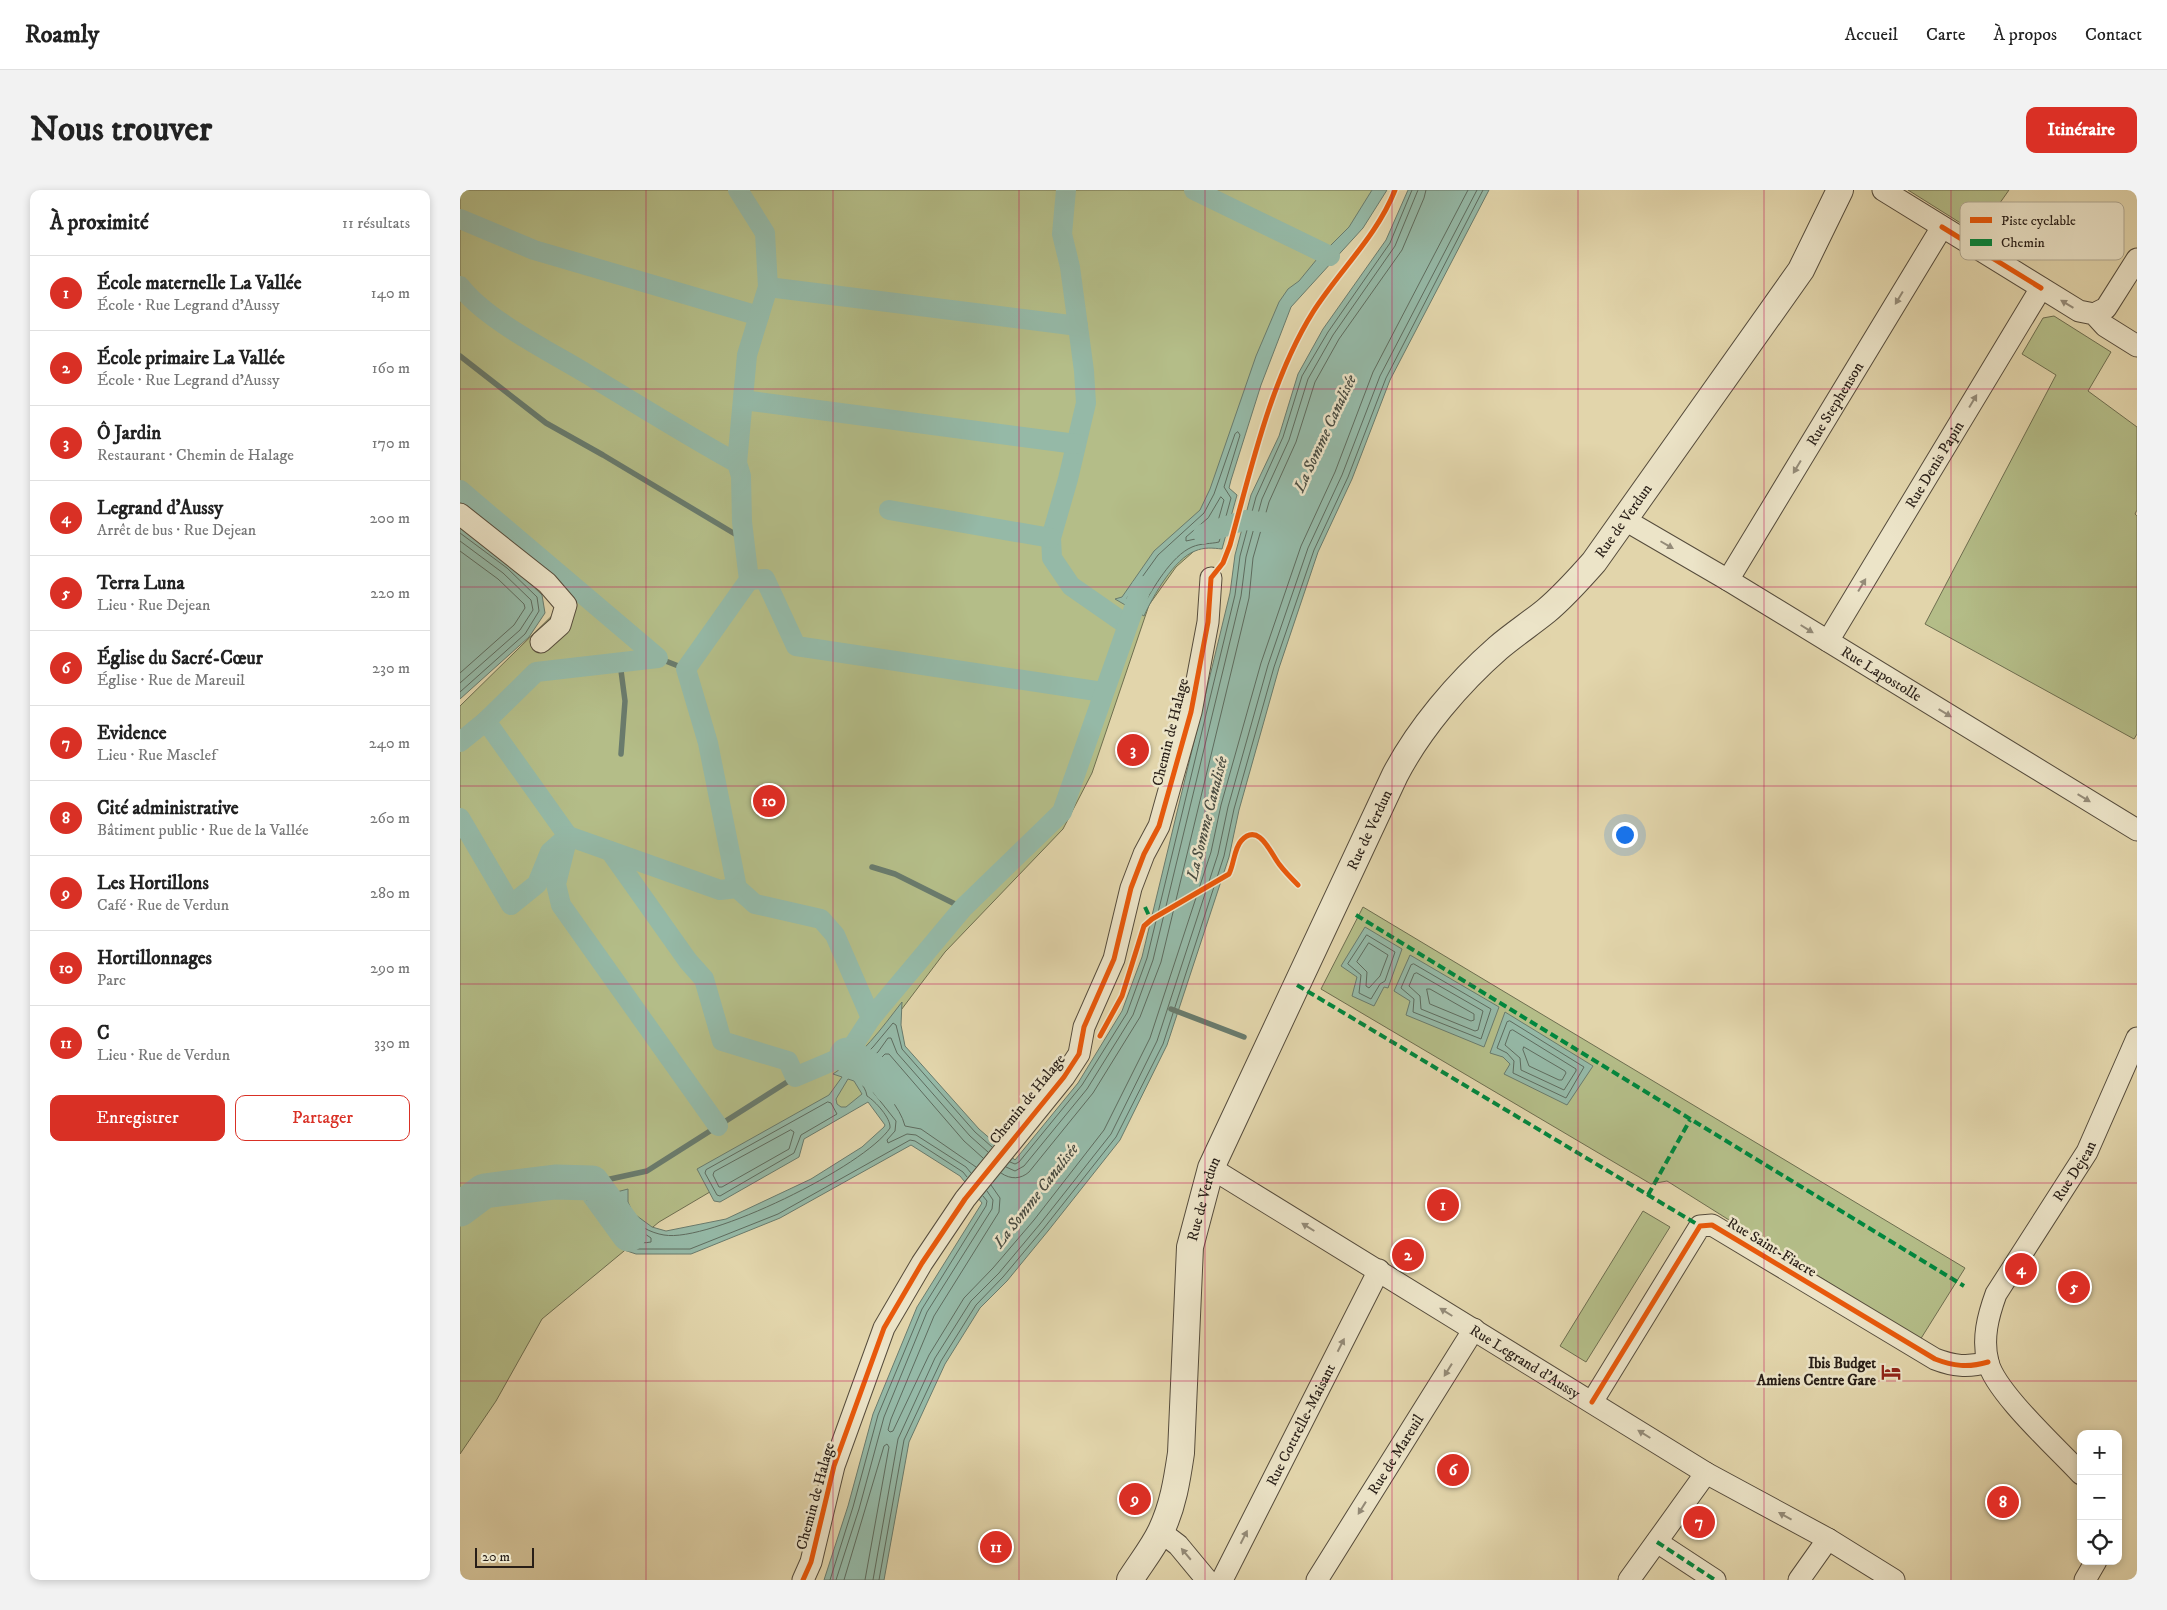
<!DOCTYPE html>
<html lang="fr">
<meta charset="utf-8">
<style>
body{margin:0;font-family:"IM FELL DW Pica",serif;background:#f2f2f2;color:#222}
.controls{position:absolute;right:15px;bottom:15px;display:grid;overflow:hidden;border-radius:10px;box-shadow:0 2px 8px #0003}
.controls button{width:45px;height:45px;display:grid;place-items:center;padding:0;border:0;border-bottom:1px solid #e0e0e0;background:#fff;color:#222;font:25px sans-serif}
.scale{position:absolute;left:15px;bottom:12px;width:59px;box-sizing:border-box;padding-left:5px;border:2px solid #281e17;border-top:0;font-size:14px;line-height:18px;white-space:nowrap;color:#281e17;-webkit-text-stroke:4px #ece4c8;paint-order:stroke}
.you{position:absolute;left:1164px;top:644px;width:18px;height:18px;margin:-12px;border:4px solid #fff;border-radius:50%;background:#1a73e8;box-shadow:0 0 0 8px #1a73e833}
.badge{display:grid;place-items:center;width:32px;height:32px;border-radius:50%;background:#d93025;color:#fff;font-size:16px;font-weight:700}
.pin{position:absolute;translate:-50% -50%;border:2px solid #fff;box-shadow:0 1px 5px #0006}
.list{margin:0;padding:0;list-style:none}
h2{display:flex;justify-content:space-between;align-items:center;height:65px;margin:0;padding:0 20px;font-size:21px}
h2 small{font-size:16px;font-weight:400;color:#767676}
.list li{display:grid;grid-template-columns:32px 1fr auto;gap:15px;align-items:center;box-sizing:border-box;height:75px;padding:0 20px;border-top:1px solid #e0e0e0}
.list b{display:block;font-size:19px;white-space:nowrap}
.list p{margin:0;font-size:16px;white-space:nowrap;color:#767676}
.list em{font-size:16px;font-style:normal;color:#767676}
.actions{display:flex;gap:10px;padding:15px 20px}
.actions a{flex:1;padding:11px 0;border:1px solid #d93025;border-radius:10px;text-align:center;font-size:18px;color:#d93025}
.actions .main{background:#d93025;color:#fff}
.icon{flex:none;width:28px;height:28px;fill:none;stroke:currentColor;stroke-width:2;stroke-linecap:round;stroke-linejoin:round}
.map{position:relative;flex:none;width:1677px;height:1390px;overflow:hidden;border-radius:10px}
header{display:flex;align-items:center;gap:30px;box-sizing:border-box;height:70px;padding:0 25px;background:#fff;border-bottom:1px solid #e0e0e0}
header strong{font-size:24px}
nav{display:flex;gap:28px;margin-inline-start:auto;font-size:18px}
.intro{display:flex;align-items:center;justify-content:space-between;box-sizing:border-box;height:120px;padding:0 30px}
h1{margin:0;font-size:35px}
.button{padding:12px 22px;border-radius:10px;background:#d93025;color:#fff;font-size:18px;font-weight:700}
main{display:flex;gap:30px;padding:0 30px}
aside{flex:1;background:#fff;border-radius:10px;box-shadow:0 2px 8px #0003}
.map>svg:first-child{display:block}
.green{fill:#b4bd88;stroke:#6e6e50}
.water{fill:#95b9a7;stroke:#697b6d;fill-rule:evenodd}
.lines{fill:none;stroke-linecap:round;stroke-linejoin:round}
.shore{stroke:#5e6c5f;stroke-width:1}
.stream{stroke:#697b6d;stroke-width:5.5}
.canal{stroke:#95b9a7;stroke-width:20}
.river{stroke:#95b9a7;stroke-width:35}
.minor-casing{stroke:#564c3c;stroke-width:23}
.tertiary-casing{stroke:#564c3c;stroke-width:28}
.minor{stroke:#ece4c8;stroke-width:21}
.tertiary{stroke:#ece4c8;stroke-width:26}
.quiet{stroke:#00873e;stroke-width:4;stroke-dasharray:8 4;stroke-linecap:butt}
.cycleway-casing{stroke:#ece4c8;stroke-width:8}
.cycleway{stroke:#e8590c;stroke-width:5}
.oneway{fill:#948b78}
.grid{fill:none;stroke:#c2185b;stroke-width:1;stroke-opacity:0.55}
.labels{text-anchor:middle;stroke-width:5;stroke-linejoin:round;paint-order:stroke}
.street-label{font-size:15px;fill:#281e17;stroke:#ece4c8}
.poi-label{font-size:15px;font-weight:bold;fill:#281e17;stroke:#ece4c8;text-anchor:end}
.water-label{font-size:16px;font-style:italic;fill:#494c42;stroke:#ece4c8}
.key{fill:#ece4c8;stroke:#b1a993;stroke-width:1}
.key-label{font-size:14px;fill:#281e17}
</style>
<header>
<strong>Roamly</strong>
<nav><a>Accueil</a><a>Carte</a><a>À propos</a><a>Contact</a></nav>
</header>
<div class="intro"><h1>Nous trouver</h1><a class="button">Itinéraire</a></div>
<main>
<aside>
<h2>À proximité<small>11 résultats</small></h2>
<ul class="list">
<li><span class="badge">1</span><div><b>École maternelle La Vallée</b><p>École · Rue Legrand d'Aussy</p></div><em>140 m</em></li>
<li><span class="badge">2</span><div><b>École primaire La Vallée</b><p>École · Rue Legrand d'Aussy</p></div><em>160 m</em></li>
<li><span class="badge">3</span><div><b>Ô Jardin</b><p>Restaurant · Chemin de Halage</p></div><em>170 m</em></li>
<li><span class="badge">4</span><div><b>Legrand d'Aussy</b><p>Arrêt de bus · Rue Dejean</p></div><em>200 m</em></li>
<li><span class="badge">5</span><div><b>Terra Luna</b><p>Lieu · Rue Dejean</p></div><em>220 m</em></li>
<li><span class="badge">6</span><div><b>Église du Sacré-Cœur</b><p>Église · Rue de Mareuil</p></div><em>230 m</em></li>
<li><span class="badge">7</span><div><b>Evidence</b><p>Lieu · Rue Masclef</p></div><em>240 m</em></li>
<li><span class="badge">8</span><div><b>Cité administrative</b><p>Bâtiment public · Rue de la Vallée</p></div><em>260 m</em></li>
<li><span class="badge">9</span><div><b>Les Hortillons</b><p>Café · Rue de Verdun</p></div><em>280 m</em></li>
<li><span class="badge">10</span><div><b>Hortillonnages</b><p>Parc</p></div><em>290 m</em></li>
<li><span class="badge">11</span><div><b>C</b><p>Lieu · Rue de Verdun</p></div><em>330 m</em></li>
</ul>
<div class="actions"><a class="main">Enregistrer</a><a>Partager</a></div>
</aside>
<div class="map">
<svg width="1677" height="1390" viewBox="0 0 1677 1390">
<rect width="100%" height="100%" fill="#e2d5ab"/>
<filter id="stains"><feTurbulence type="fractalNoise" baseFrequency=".004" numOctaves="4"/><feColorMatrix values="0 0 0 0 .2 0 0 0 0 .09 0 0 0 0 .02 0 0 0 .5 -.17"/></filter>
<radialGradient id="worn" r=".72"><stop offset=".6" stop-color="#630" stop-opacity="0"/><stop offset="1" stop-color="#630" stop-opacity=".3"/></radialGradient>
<g class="green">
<polygon points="0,0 924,0 826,119 733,362 716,377 689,415 632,583 603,639 485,762 432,832 443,888 199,1032 82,1129 36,1211 0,1264 0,516 111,407 0,318"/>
<polygon points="1448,0 1549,0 1518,44"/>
<polygon points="1594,126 1651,162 1628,201 1677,237 1677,320 1675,324 1677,326 1677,544 1674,549 1465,434 1596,185 1562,164 1583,128"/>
<polygon points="903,717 1505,1078 1460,1150 1207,991 1191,994 861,799"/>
<polygon points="1183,1021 1210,1037 1126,1172 1100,1156"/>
</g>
<g class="water">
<path d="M912 0H927L903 38 831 117 801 195 771 290 769 298 777 305 762 359C753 358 744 357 735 361 714 369 693 406 684 426L655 409 662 407 694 361 740 320 750 299 796 166 819 112 828 99 839 91 857 69 889 37Z"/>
<path d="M948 0H1029L930 190 892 289 858 362 819 478 779 620 769 667 707 855 660 950 588 1041 547 1091 520 1118 485 1174 449 1252 424 1390H364L388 1316 413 1224 457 1117 522 1013 500 986 451 955 320 1028 231 1064H176L164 1060 137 1019 126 1010 168 999V1012L173 1023 192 1037 206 1041 266 1029 351 989 402 957 424 937 425 935 408 912 344 949 339 967 260 1012 254 1011 237 979 369 905 382 887 373 884C402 866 421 839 442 812L441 835 445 856 519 939 555 970 618 893 662 821 682 767 770 403 775 365 791 305 819 246 838 184 863 139 926 50ZM388 889 394 891 402 904 386 917H381L377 914 376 909Z"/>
<polygon points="0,337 50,374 82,405 85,423 69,447 0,509"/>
<polygon points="905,737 942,759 928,798 924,797 914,816 892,806 897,787 881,776"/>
<polygon points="950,765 1039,817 1024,857 946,825 950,811 934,801"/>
<polygon points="1045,822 1133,876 1107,915 1044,884 1050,874 1043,867 1030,863"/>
</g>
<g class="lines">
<g class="shore">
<path d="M778 242 780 245 764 297 771 308 759 352C751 354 741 353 732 357 711 366 693 399 682 417L668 411 667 408 698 365 744 323 754 304 775 244Z"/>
<polygon points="761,307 764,310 754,345 726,351 726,347 748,328"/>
<polyline points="0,343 47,378 77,407 79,421 65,444 0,502"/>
<polyline points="0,351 43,383 71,410 73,420 60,440 0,493"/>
<polyline points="0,361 38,389 64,414 65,418 54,435 0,483"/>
<polygon points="907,745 935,762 925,791 920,794 911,809 899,803 901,785 888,774"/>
<polygon points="909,753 928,765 920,786 909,798 906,796 907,782 897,772"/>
<polygon points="954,774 1031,819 1021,849 953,822 954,809 941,798 951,775"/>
<polygon points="957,783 1023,821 1018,840 1015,841 961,819 960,806 949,796 954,784"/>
<polygon points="967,799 970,799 1014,824 1014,830 1011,831 970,814"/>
<polygon points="1050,831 1124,877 1106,908 1053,883 1054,871 1047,863 1037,858 1047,832"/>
<polygon points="1053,840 1116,879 1116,881 1104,900 1061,880 1060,868 1045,855 1050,841"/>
<polygon points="1064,857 1105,881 1106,883 1102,890 1099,890 1069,876 1063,860"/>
<polygon points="368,912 371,913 377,924 341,945 334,963 260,1006 257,1005 245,983 246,980"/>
<polygon points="331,940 334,942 329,959 262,997 259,997 253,985 254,982"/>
<polyline points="550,972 555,974 559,972 622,895 667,823 687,768 775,405 780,366 796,307 823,247 842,186 868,142 930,53 952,0"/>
<path d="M516 977 461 939 445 936C440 916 421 899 410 882V879L425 864H429L504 951 523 968"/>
<polyline points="546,977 555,981 564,976 627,899 673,825 693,770 781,406 786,367 802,309 829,250 848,189 873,145 935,56 958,0"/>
<polyline points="511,983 506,977 456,945 447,944 428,953 427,950 435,941 436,931 413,902 400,881 400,878 418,862 428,848 431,848 437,863 510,946 528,962"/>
<path d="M541 983C551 990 561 989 569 982L633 903 680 827 701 772 789 408 793 368 809 312 836 252 855 192 879 149 942 60 964 8 966 0"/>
<path d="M507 987 503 982 455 951 450 950 318 1024 230 1059H177L168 1056 141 1014 142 1011 162 1007C164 1012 165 1019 169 1024 175 1035 191 1043 204 1045 249 1053 405 976 430 938 431 928 415 911 407 906 405 894 396 889 388 882L413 857 433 833 436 835 442 859 515 942 532 957"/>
<polyline points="531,995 540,1008 539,1022 474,1126 431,1229 428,1240 430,1242 433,1241 469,1165 504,1108 533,1078 574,1030 644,940 690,848 751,662 761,615 801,473 841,356 875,282 913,182 1008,0"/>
<path d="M155 1015 166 1031 191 1048V1052C167 1057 162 1036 151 1018V1016Z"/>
<polyline points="370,1390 393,1317 418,1225 462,1119 526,1016 527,1011 523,1006"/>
<polyline points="376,1390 399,1319 424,1227 467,1122 532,1019 533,1010 527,1001"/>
<polyline points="384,1390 424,1256 427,1254 429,1257 405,1390"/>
<polyline points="413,1390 438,1249 475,1168 511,1111 539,1083 580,1034 651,944 697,851 758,664 768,617 808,475 848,358 882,285 920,186 1017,0"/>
<polyline points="419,1390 444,1250 481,1171 516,1115 543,1087 584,1038 656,947 703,854 764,666 774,619 814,477 854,360 888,287 926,188 1023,0"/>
</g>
<g class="stream">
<polyline points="0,166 86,233 143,265 285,350"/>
<polyline points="198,468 226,479"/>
<polyline points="160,473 165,511 161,564"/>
<polyline points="412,677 435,684 503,718"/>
<polyline points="711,819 784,847"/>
<polyline points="132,993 187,981 335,887"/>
</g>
<g class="canal">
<polyline points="606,0 602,44 610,77 624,181 626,213 608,289 591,348 592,368 611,396 667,435"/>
<polyline points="734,0 870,66"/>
<polyline points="0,29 74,60 299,126"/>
<path d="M0 96C26 130 89 161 127 184 177 214 226 245 277 273L281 286 282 332 289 390 226 479 248 553 277 698 295 714 361 729 375 745 411 828 387 865 335 887 328 871 262 851 244 789 228 771 150 661"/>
<polyline points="308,97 618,136"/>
<polyline points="283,210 616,254"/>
<polyline points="277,273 287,165 308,97 305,43 278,0"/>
<polyline points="0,300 198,468 76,482 26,531 108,646 96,694 101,715 258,936"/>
<polyline points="429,320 591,348"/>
<polyline points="743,344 785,330 811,333"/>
<polyline points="289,390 305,389 336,456 643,502"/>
<polyline points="0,552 26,531"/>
<polyline points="0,628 51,715 77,694 90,662 108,646 260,700 277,698"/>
<polyline points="411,828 503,718 602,622 681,398 683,396"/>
</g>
<g class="river">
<polyline points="387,865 426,890 431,897"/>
<polyline points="0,1019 24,1001 95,992 132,993 169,1044"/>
</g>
<defs>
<g id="minor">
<polyline points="1423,0 1619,121 1634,124 1645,136 1677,156"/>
<polyline points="1634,124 1646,118 1677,69"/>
<polyline points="0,324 87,393 106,415 100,435 81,452"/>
<path id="s1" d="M1165 330 1268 390 1677 640"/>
<path id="s2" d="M1268 390 1482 37"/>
<path id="s3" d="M1368 451 1581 98"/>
<path id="s4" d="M751 978 1246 1283 1368 1349 1434 1390"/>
<path d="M1132 1212 1240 1036 1252 1035 1475 1169C1493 1176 1508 1178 1528 1172"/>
<path id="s5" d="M1621 1284C1598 1259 1535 1202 1528 1172 1522 1149 1528 1126 1536 1104L1627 962 1677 848"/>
<polyline points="701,1342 718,1355 747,1390"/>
<polyline points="1197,1352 1255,1390"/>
<polyline points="343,1390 351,1372 374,1276 424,1138 462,1073 505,1009 604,887 619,864 624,837 654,769 671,698 684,664 699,636 713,586 731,522 748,432 751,388"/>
<path id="s6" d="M762 1390 919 1080"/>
<path id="s7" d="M857 1390 1014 1139"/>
<polyline points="1169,1390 1246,1283"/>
<polyline points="1339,1390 1368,1349"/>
<polyline points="1625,1390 1636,1371"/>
</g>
<g id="tertiary">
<path id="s8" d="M670 1390C680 1374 693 1358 701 1341 713 1316 717 1290 721 1263L730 1057 751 978 935 585C959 539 998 493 1038 458 1053 445 1070 434 1086 421 1104 406 1119 389 1134 372L1341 80 1380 0"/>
</g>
</defs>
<use href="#minor" class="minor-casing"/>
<use href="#tertiary" class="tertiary-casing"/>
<use href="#minor" class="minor"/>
<use href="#tertiary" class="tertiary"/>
<g class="quiet">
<polyline points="685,717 691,730"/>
<polyline points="896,725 1504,1096"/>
<polyline points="837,795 1240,1036"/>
<polyline points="1188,1005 1230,930"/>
<polyline points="1197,1352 1255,1390"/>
</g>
<defs>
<g id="cycleway">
<polyline points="1482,37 1581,98"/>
<path d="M640 846 662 806 684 736 692 729 769 684C774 674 774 659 781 651 799 631 811 664 819 674 825 682 831 688 838 695"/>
<path d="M1132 1212 1240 1036 1252 1035 1475 1169C1493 1176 1508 1178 1528 1172"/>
<path d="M343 1390 351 1372 374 1276 424 1138 462 1073 505 1009 604 887 619 864 624 837 654 769 671 698 684 664 699 636 731 522 748 432 751 388 763 373 770 355C791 279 811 189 853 122 879 81 917 46 935 0"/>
</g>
</defs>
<use href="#cycleway" class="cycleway-casing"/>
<use href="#cycleway" class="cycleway"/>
</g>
<defs><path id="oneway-solid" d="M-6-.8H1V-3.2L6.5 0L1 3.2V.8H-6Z" transform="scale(1.25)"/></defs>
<g class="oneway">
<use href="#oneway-solid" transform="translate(1439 108) rotate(121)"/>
<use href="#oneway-solid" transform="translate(1607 114) rotate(-149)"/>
<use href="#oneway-solid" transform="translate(1513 211) rotate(-59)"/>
<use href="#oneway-solid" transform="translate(1337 277) rotate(121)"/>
<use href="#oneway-solid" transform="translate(1207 355) rotate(30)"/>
<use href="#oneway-solid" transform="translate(1402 395) rotate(-59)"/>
<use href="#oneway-solid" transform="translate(1347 439) rotate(32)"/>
<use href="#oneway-solid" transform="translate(1485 523) rotate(31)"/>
<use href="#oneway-solid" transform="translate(1624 608) rotate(31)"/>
<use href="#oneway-solid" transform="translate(848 1037) rotate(-148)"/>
<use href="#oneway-solid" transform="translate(986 1122) rotate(-148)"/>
<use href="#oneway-solid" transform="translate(881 1155) rotate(-63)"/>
<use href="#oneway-solid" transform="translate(988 1180) rotate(122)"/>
<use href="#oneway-solid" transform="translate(1184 1244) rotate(-148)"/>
<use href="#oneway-solid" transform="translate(902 1318) rotate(122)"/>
<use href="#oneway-solid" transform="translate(1325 1326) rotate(-151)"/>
<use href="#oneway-solid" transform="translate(784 1347) rotate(-63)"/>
<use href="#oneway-solid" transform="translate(726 1364) rotate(-130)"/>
</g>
<path class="grid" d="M186 0V1390M373 0V1390M559 0V1390M745 0V1390M932 0V1390M1118 0V1390M1304 0V1390M1491 0V1390M0 199H1677M0 397H1677M0 596H1677M0 794H1677M0 993H1677M0 1191H1677"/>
<defs>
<symbol id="hotel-bare" viewBox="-9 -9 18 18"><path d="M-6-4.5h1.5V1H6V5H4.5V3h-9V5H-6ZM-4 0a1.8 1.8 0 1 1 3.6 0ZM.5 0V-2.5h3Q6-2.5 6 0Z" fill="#8f2418" stroke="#ece4c8" stroke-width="2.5" paint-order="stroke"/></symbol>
</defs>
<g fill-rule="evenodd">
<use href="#hotel-bare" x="1417" y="1168" width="28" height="28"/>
</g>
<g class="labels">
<g class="street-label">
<text dy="5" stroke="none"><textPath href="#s2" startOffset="206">Rue Stephenson</textPath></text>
<text dy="5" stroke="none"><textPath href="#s3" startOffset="206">Rue Denis Papin</textPath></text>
<text dy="5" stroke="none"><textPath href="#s8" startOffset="1205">Rue de Verdun</textPath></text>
<text dy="5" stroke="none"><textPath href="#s1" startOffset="299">Rue Lapostolle</textPath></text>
<text transform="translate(710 542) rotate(-76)" y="5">Chemin de Halage</text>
<text dy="5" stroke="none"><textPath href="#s8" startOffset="800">Rue de Verdun</textPath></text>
<text transform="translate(567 909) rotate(-51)" y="5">Chemin de Halage</text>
<text dy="5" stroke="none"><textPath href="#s5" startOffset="362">Rue Dejean</textPath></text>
<text dy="5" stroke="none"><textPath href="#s8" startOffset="395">Rue de Verdun</textPath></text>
<text transform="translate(1312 1057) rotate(31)" y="5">Rue Saint-Fiacre</text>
<text dy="5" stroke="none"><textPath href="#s4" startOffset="369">Rue Legrand d'Aussy</textPath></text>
<text dy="5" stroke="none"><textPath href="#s6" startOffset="174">Rue Cottrelle-Maisant</textPath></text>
<text dy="5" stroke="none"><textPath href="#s7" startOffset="148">Rue de Mareuil</textPath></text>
<text transform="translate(355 1306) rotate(-75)" y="5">Chemin de Halage</text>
</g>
<g class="poi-label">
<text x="1416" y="1178">Ibis Budget<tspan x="1416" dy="17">Amiens Centre Gare</tspan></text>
</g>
<g class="water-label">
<text transform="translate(864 243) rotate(-65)" y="6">La Somme Canalisée</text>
<text transform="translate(746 628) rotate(-76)" y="6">La Somme Canalisée</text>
<text transform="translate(575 1005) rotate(-52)" y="6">La Somme Canalisée</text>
</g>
</g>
<rect x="1500" y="12" width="164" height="58" rx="8" class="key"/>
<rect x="1510" y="27" width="22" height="6" fill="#e8590c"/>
<rect x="1510" y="49" width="22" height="7" fill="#00873e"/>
<g class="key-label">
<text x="1541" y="35">Piste cyclable</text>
<text x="1541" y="57">Chemin</text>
</g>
<rect width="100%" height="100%" filter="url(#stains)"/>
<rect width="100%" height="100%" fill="url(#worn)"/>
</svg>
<div class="controls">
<button>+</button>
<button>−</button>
<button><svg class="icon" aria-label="locate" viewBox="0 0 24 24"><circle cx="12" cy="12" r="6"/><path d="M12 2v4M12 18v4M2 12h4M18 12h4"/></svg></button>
</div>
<div class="scale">20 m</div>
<div class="you"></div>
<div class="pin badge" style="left:983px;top:1015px">1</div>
<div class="pin badge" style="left:948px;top:1065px">2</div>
<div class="pin badge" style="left:673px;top:560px">3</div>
<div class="pin badge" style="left:1561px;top:1079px">4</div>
<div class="pin badge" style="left:1614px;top:1097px">5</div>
<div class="pin badge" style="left:993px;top:1280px">6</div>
<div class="pin badge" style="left:1239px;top:1332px">7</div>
<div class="pin badge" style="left:1543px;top:1312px">8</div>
<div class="pin badge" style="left:675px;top:1309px">9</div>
<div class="pin badge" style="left:309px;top:611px">10</div>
<div class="pin badge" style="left:536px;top:1357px">11</div>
</div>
</main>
